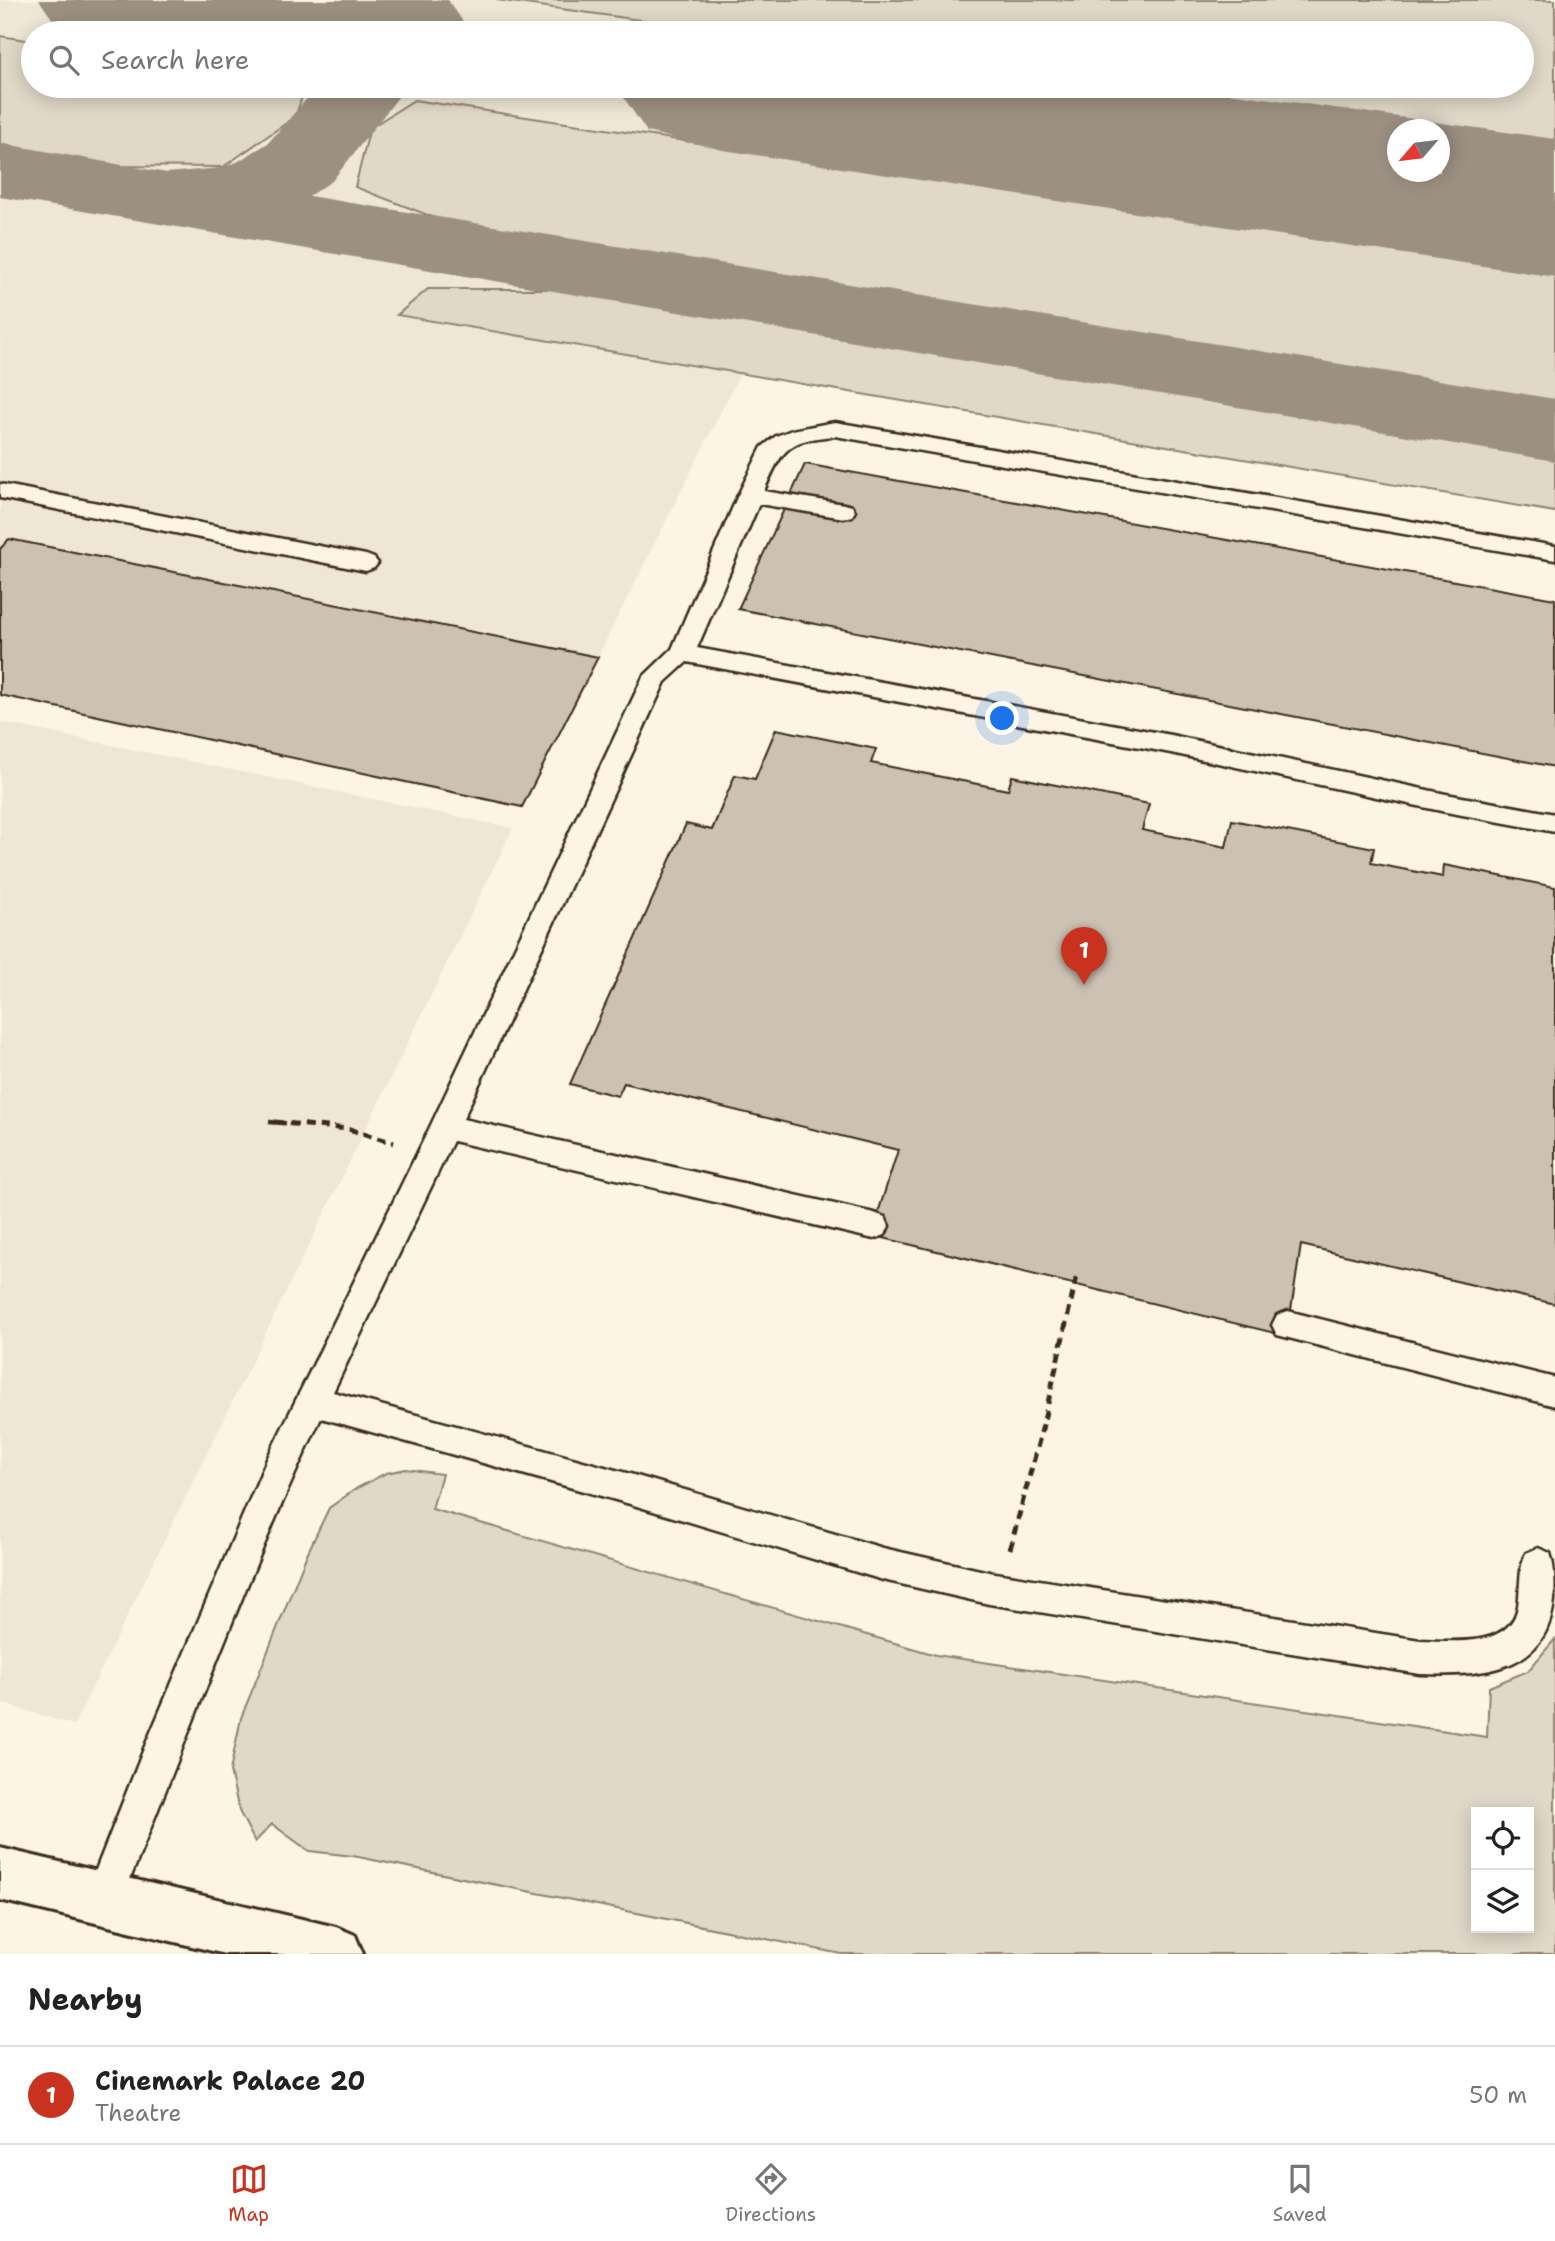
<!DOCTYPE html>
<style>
body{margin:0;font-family:"Shantell Sans",sans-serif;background:#f6f6f6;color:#222}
.controls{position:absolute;right:21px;bottom:21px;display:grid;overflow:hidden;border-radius:0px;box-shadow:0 4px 18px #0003}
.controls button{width:63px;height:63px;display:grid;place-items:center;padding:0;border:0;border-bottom:2px solid #e0e0e0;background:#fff;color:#222;font:35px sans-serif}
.compass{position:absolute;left:1387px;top:119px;width:63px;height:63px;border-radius:50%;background:#fff;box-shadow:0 4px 18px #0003;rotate:242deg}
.you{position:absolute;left:1003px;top:719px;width:24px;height:24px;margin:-18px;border:5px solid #fff;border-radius:50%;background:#1a73e8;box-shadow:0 0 0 10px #1a73e833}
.badge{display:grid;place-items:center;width:46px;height:46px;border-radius:50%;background:#c8321e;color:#fff;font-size:23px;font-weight:700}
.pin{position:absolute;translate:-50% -58px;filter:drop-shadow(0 2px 4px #0008)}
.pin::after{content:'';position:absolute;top:37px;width:24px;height:21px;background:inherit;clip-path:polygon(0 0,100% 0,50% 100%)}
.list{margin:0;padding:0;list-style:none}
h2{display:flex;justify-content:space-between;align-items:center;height:91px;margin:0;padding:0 28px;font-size:30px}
h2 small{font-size:23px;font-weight:400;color:#767676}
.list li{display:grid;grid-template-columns:46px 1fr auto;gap:21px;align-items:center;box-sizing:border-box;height:98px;padding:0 28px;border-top:2px solid #e0e0e0}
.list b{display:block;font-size:26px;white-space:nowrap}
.list p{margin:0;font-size:23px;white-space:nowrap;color:#767676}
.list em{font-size:23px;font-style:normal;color:#767676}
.icon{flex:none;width:38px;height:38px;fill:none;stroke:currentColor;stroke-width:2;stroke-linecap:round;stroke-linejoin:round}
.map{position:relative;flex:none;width:1555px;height:1954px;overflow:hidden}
.search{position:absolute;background:#fff;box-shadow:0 4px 18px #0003;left:21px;right:21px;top:21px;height:77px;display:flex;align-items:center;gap:18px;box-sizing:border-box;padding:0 24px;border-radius:38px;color:#767676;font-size:26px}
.sheet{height:189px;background:#fff}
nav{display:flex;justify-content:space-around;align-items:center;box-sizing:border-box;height:98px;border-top:2px solid #e0e0e0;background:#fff;font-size:19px;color:#767676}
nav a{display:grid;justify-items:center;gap:4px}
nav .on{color:#c8321e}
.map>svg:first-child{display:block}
.built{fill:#eee6d6;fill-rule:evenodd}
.green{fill:#e0d8c8;stroke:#8e8173;stroke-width:2;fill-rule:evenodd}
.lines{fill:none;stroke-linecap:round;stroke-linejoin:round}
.taxiway{fill:#9c9082;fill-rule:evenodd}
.runway{fill:#9c9082;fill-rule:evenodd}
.building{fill:#ccc2b3;stroke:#3b2a1e;stroke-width:2}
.lane-casing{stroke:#3b2a1e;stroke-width:5}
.secondary-casing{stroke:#3b2a1e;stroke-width:6}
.path-far1{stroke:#3b2a1e;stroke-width:4.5;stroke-dasharray:6 5;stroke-linecap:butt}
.path{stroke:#3b2a1e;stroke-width:5;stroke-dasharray:9 6;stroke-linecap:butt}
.lane{fill:#fcf5e5;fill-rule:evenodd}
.secondary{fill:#fcf5e5;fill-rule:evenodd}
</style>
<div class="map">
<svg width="1555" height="1954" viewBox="0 0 1555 1954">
<rect width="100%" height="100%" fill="#fcf5e5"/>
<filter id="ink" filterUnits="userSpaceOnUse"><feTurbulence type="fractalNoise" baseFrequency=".0143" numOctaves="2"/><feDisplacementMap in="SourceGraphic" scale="14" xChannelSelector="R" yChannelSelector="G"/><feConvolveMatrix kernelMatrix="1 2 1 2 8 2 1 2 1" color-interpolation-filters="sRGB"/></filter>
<g filter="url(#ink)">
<g class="built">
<path d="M0 0H1555V512L741 372 522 807 0 695ZM33 33H1522V86H33ZM1398 130H1440V172H1398Z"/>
<polygon points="0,722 513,828 74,1725 0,1703"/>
</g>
<g class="green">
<polygon points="497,0 1555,0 1555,151 1440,134 1440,130 1408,129 1103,86 1522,86 1522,33 733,33"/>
<polygon points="0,36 33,41 33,86 306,86 295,117 223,167 100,166 0,153"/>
<polygon points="414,100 1555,273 1555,409 604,254 451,224 355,187 370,128"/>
<polygon points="428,289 561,289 766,319 1555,452 1555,512 397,315"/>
<path d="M406 1469 442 1474 432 1509 936 1655 1487 1737 1489 1687 1528 1671 1555 1639V1954H841L353 1856 309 1851 272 1824 255 1842 239 1811 230 1771 241 1718 307 1554 329 1508 357 1488 386 1473ZM1476 1812H1529V1928H1476Z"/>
</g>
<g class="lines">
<polygon class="taxiway" points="318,86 407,86 332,181 309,196 1555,399 1555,461 0,197 0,143 167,173 220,168 237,162 268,143"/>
<g class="runway">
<polygon points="39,0 448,0 471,33 62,33"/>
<polygon points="723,22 806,33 676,33"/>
<polygon points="303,86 406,86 367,95"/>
<path d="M616 86H1178L1555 139V277L723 150 647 132ZM1398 130H1440V172H1398Z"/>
</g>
</g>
<g class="building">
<polygon points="805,464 1555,599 1555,767 738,609"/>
<polygon points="9,539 598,657 522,807 0,695 0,549"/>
<polygon points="776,729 876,749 871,763 1008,790 1012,776 1149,804 1142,830 1226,847 1232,820 1374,848 1371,863 1443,877 1444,865 1555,887 1555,1304 1301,1245 1287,1336 871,1235 898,1150 624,1083 618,1096 570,1084 686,824 712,830 735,775 755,779"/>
</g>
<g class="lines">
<defs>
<g id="lane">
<path d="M835 422 1555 546V560L835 436C787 440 783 448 764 491L844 504 852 506 855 511 852 516 844 518 759 504 697 648 1171 735 1446 794 1555 814V832L1446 812 1171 753 687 662 665 682 463 1119 874 1213 885 1217 889 1226 885 1235 874 1239 453 1141 333 1392 630 1474 883 1548 989 1572 1420 1640C1452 1641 1511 1649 1518 1606 1521 1588 1518 1570 1526 1553L1538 1548 1550 1553C1555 1568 1555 1584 1554 1600 1547 1674 1479 1676 1420 1674L989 1604 883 1580 630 1504 321 1418C244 1579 185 1748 116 1913L103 1919 90 1913 84 1900 145 1746 267 1459 430 1127 643 677 672 649 738 495 762 447 776 436 792 430Z"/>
<polygon points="0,484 366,555 374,558 378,563 374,568 366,571 0,498"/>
<polygon points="1288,1311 1555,1378 1555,1406 1277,1335 1272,1325 1277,1315"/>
</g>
<polygon id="secondary" points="0,1848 336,1927 355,1935 363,1954 225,1954 0,1900"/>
</defs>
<use href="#lane" class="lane-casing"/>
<use href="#secondary" class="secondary-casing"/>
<polyline class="path-far1" points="269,1122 294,1124"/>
<g class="path">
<polyline points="274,1122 349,1129 394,1143"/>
<polyline points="1010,1549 1042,1429 1077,1275"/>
</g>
<use href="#lane" class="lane"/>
<use href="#secondary" class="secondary"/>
</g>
</g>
</svg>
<div class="controls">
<button><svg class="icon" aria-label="locate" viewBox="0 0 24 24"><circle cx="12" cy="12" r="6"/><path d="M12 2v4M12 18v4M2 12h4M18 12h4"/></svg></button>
<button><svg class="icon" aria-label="layers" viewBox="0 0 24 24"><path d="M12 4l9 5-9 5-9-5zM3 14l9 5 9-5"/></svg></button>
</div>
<svg class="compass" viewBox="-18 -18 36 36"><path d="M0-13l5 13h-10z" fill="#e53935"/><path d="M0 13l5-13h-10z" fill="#767676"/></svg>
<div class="you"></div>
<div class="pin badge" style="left:1084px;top:985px">1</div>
<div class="search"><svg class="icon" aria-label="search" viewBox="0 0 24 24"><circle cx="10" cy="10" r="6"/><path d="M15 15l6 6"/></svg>Search here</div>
</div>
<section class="sheet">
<h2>Nearby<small></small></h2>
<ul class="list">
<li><span class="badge">1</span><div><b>Cinemark Palace 20</b><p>Theatre</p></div><em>50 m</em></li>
</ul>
</section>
<nav>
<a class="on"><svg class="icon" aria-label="map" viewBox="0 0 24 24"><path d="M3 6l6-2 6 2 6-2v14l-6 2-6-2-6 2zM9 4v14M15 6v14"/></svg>Map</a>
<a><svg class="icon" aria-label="directions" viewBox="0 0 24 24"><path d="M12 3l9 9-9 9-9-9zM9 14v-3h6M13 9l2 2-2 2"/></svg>Directions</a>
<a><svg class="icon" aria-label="saved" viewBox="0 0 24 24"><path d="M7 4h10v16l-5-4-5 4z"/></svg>Saved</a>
</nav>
